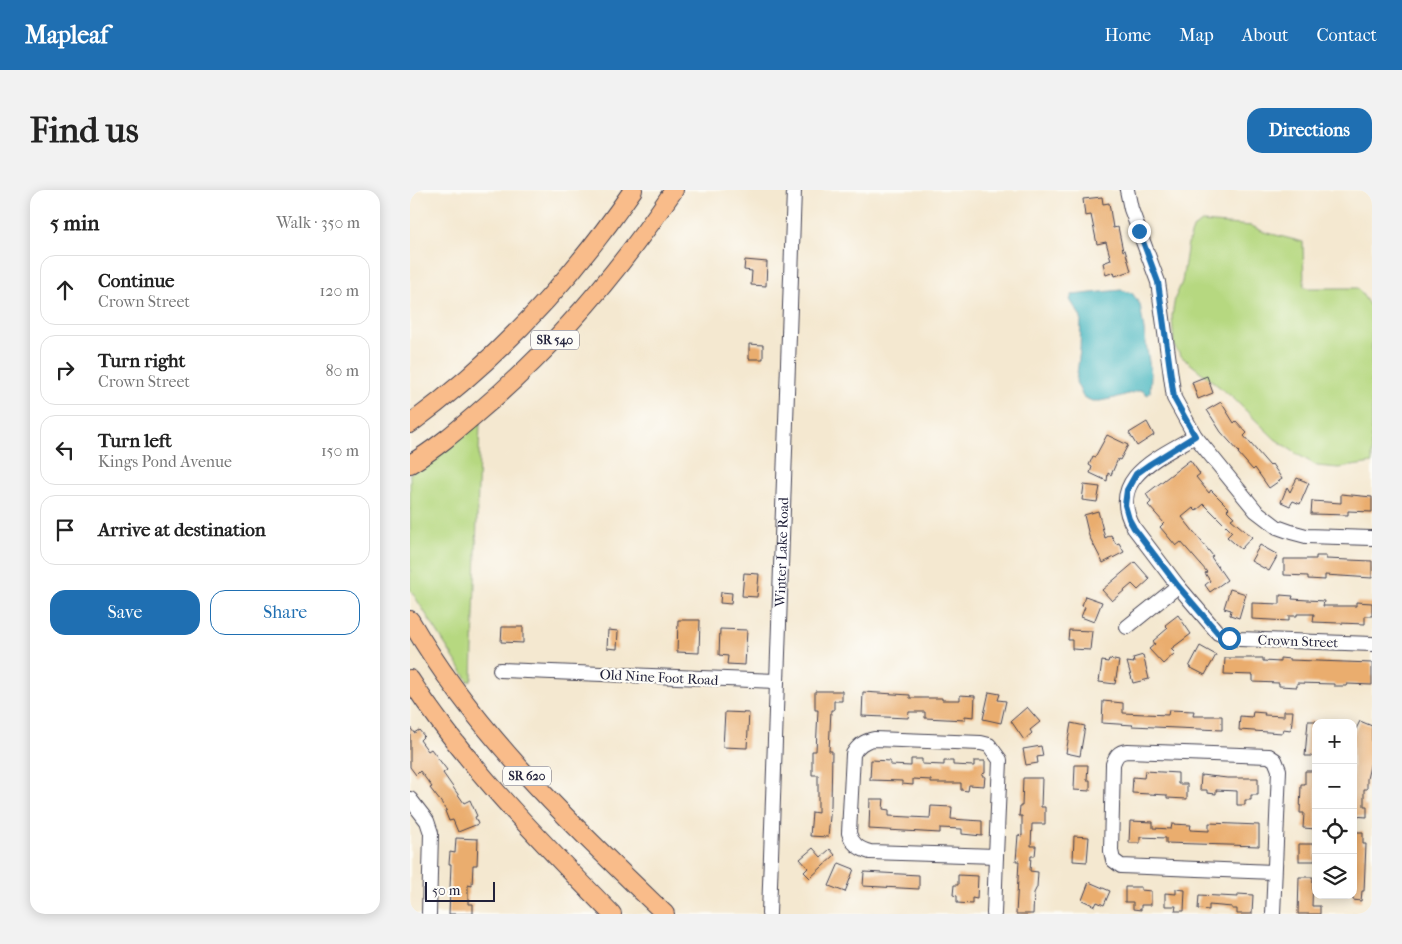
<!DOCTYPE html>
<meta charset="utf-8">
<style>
body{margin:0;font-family:"IM FELL French Canon",serif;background:#f2f2f2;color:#222}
.controls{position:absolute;right:15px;bottom:15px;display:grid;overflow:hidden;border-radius:10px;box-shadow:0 2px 12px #0003}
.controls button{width:45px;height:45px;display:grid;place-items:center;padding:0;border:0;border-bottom:1px solid #e0e0e0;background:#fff;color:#222;font:25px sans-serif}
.scale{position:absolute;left:15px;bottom:12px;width:70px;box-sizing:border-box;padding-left:5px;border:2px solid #22223b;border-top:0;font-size:14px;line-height:18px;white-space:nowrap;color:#22223b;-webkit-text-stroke:4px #fdfcf7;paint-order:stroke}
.stop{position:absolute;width:15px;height:15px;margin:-11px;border:4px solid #1f6fb2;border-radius:50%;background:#fff}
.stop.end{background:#1f6fb2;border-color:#fff;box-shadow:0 1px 5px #0008}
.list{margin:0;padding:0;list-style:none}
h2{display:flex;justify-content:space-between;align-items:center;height:65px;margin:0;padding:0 20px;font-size:21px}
h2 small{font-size:16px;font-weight:400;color:#767676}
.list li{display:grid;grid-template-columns:32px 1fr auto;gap:15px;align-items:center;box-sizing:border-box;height:70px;margin:0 10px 10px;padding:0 10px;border:1px solid #e0e0e0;border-radius:15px}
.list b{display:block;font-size:19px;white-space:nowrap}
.list p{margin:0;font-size:16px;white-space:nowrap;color:#767676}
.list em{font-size:16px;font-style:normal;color:#767676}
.actions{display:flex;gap:10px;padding:15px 20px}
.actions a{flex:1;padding:11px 0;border:1px solid #1f6fb2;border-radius:15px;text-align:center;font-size:18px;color:#1f6fb2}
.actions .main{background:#1f6fb2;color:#fff}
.icon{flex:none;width:28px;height:28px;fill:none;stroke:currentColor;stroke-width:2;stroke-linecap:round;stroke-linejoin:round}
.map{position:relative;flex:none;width:962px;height:724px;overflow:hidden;border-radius:15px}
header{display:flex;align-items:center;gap:30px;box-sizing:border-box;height:70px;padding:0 25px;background:#1f6fb2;color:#fff}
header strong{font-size:24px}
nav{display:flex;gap:28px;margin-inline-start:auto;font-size:18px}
.intro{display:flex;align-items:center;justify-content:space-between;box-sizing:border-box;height:120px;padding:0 30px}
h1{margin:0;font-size:35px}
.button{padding:12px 22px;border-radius:15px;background:#1f6fb2;color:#fff;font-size:18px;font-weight:700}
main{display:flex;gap:30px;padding:0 30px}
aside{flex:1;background:#fff;border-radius:15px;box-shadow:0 2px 12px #0003}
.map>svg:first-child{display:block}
.green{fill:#b6d880;stroke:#6c7d5e}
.water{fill:#48b7c0;stroke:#356c7e}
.building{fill:#eaad6e}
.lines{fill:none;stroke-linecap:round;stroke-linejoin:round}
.minor-casing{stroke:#424051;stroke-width:16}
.major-casing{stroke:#424051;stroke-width:20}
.minor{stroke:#fff;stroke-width:14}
.major{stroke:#f9bc8a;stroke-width:18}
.route{stroke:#1f6fb2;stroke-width:6}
.labels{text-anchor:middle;stroke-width:4.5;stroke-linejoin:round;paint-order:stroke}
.shield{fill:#fdfcf7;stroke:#646373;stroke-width:1}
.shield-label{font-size:12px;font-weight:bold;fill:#22223b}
.street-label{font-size:14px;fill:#22223b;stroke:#fdfcf7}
</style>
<header>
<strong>Mapleaf</strong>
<nav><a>Home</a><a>Map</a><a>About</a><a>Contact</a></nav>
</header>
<div class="intro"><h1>Find us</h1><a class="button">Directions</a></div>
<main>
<aside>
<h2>5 min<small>Walk · 350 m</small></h2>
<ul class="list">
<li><svg class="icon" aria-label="ahead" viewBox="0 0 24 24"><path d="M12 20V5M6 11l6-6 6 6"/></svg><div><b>Continue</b><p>Crown Street</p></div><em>120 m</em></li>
<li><svg class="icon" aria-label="right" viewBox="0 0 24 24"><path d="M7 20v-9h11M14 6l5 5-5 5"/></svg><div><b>Turn right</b><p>Crown Street</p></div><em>80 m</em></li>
<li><svg class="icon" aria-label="left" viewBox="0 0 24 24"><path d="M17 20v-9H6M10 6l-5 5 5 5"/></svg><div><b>Turn left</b><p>Kings Pond Avenue</p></div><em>150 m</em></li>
<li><svg class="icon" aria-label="arrive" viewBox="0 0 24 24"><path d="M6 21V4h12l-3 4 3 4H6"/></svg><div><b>Arrive at destination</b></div></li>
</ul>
<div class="actions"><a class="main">Save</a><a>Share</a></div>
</aside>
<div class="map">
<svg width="962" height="724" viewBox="0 0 962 724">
<rect width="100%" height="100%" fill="#fdfcf7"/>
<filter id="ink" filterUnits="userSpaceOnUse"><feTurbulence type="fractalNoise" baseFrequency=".02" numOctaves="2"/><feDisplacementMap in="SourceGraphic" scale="10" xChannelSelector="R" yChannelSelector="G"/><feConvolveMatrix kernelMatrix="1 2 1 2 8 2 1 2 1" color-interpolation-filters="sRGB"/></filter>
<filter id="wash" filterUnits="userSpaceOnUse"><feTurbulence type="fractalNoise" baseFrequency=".0096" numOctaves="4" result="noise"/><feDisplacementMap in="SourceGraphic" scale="20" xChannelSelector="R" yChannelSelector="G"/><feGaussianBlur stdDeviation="1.12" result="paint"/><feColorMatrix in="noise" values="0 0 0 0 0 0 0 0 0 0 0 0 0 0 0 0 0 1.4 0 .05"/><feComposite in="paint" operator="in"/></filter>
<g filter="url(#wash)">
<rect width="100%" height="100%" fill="#f4e8d0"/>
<g class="green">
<polygon points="792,32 842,36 854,42 893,52 894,97 898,98 948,98 962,119 962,273 929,278 907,276 887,264 865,249 822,207 772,167 764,156 762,126 765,108 772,92 778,53 784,37"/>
<polygon points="70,232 62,489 59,492 0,399 0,284"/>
</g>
<polygon class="water" points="711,100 722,103 730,114 741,185 740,202 738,205 731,200 705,208 690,211 682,211 673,207 666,192 670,160 671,127 660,110 662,105"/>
<g id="blocks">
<g class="building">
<polygon points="692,7 693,14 699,13 703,38 708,37 713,61 715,60 721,81 705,86 704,82 696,85 693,73 701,70 696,52 687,54 681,25 675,26 673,9"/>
<polygon points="335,70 357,72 356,96 341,95 342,81 334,80"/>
<polygon points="339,154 353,155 353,169 339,169"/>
<polygon points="797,186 803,203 788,209 782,192"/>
<polygon points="811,212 824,233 826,231 837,243 834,246 860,276 862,274 872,289 859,298 845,278 843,280 828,263 829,262 811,242 797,220"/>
<polygon points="737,232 744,245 727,256 719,243"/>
<polygon points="697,245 718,255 710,270 708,269 701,285 698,283 697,291 680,283 682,277 679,275 683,266 685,267"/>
<polygon points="780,270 790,284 786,287 799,303 801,300 819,318 817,320 824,327 821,329 842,347 831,359 817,347 822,342 794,314 786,321 783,318 772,327 803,366 801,367 817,390 800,402 795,395 800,391 795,383 797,382 771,352 766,356 750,337 754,333 738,315 741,312 736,304"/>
<polygon points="887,288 899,293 890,314 883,311 880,316 871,312 877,297 880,302"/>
<polygon points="674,295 690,297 687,312 672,310"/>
<polygon points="931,304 962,307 962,322 938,321 938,325 901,324 902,311 931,313"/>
<polygon points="688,321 695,348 701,345 706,354 709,353 714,362 693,373 679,346 674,325"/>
<polygon points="850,355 868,365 859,381 841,371"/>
<polygon points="906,366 916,366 916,369 962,371 962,388 915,385 915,390 898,389 898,386 874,385 874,369 906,369"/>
<polygon points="725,372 740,389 728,400 722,394 702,411 692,400"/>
<polygon points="334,383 349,384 347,407 332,406"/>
<polygon points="820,399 836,404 829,428 820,425 821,420 814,418"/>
<polygon points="311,402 322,403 321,414 310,413"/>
<polygon points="870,405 883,406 882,409 914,411 913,416 946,416 946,412 962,413 962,426 955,426 955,434 903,432 904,424 887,424 887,426 879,426 879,431 842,429 842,413 870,414"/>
<polygon points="675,406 692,412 684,432 671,427 675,417 672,416"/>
<polygon points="768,425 781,444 761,459 765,463 753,474 739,459 745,454 743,451 758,438 755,435"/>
<polygon points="268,430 290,430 289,463 267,462"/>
<polygon points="92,437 113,437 113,453 91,452"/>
<polygon points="310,439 337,440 335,475 317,474 318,466 309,465"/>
<polygon points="198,440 208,441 207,459 197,458"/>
<polygon points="659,440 682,441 680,460 662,459 662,450 658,450"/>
<polygon points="790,456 806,465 795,485 779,477"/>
<polygon points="733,465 739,489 723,493 717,472 724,473 723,468"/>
<polygon points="815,468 853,468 853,471 870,472 870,468 880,469 880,470 962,473 962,495 937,494 936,496 924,496 924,494 887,493 887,497 869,496 869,493 843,492 843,485 814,484"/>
<polygon points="699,469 709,471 705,494 689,492 692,471 698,472"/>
<polygon points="405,501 432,501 432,511 424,511 424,520 421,520 419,561 422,561 421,616 418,647 400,646 402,622 408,623 408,585 402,585 402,561 406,561 408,520 405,520"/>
<polygon points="453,502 500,505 500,508 532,508 532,510 550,510 550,505 565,506 564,527 555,526 555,530 515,528 515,522 499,522 498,528 452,526"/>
<polygon points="579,502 590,504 588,510 596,511 591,533 573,529"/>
<polygon points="693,511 713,513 713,523 758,525 759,520 784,521 783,526 812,526 812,540 722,536 723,535 692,533"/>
<polygon points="617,517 630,532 620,540 622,543 614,550 601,531"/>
<polygon points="874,521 883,521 881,540 873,539 872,543 829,540 830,526 842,527 843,522 855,523 854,525 874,526"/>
<polygon points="315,522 339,523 337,558 313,557"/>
<polygon points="898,531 906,531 906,566 895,566"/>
<polygon points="950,531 962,536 962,567 957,589 957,599 954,599 954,616 957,616 957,627 943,626 943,545"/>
<polygon points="661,533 675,536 670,566 656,563"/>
<polygon points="0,537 4,543 9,540 14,546 10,550 18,561 21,559 37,580 33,583 54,613 60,610 67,626 65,627 68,634 48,642 43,630 39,631 35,621 37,620 20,598 22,597 10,581 6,585 0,577"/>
<polygon points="631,556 633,566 627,567 628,573 616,575 613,559"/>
<polygon points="501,569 512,569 512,574 534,575 534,571 543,571 543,575 564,576 564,571 575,571 575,583 572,584 572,586 575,586 574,596 559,595 558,601 551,600 551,593 521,593 521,590 503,589 503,595 492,594 492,591 460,590 461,570 480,571 480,575 501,576"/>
<polygon points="665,575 678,575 677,590 680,590 680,601 664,600"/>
<polygon points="735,581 768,583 768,594 777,594 777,609 757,608 757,605 722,603 723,587 734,588"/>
<polygon points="895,581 906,581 906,639 893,638 894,623 890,623 891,594 895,594"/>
<polygon points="791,585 817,588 848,588 848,605 841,605 841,610 835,610 835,615 827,615 827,601 806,600 806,604 797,603 797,600 790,600"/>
<polygon points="613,588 632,588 631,617 635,617 635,634 622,634 621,656 626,656 625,666 621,666 620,681 628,682 627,697 624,703 623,724 606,724 609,671 606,671 608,645 612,646 612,626 609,626 610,616 612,616"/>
<polygon points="460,609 474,609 473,619 479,620 479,626 520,628 521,616 542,617 541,629 572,631 572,646 552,644 552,639 530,638 530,643 459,639"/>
<polygon points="720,631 743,632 743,638 761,639 762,634 781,635 780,640 799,641 799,633 849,635 849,656 756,653 756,648 730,647 730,653 719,653"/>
<polygon points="943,642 953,642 953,654 956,654 954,701 952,701 951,711 943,710"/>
<polygon points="664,646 679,647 677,672 663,671"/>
<polygon points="46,648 68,649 67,675 63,675 62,696 58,695 58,714 63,714 63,724 39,724 41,674 39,674 40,662 45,663"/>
<rect x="889" y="654" width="16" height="17"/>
<polygon points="403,658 411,667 420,659 425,665 400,688 394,682 398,678 390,669"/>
<polygon points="429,673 444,679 435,702 419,696"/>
<polygon points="454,682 509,685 509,699 453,696"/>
<polygon points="548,685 568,686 567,709 562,708 562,714 547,713 547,706 543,705 544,695 548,695"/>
<polygon points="889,687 903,687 902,716 910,716 910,724 888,724"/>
<polygon points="679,692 700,701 694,715 687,712 685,716 672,710"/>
<polygon points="715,697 731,697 731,700 741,701 741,715 731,715 731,720 723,719 723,712 715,712"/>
<polygon points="766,699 775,700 774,721 765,721 766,716 755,716 755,703 766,704"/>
<polygon points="828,704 843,705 842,724 827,724 827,719 822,719 822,717 799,715 799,720 788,719 789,705 828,707"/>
</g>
</g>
</g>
<g filter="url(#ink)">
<use href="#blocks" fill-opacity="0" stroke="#424051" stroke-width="1"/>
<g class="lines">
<defs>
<g id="minor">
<polyline points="717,0 721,19 748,92 764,208 785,246 846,321 867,337 881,342 896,346 962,348"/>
<path d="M785 246C750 267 695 288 724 338L768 396 808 443 819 448 830 449 962 454"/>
<polyline points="717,437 768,396"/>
<polyline points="90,480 367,491"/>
<path d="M464 549 571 553 579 555 590 570 586 666 460 662C449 659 442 654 439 643L443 564C448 555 454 551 464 549Z"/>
<polyline points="0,609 17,631 21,643 19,724"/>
<path id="s1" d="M359 724 384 0"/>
<polyline points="584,724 586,666"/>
<path d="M863 724 869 580 865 570 859 566 717 561C708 562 706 566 703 574L701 661 703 670 711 676 864 682"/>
</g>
<g id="major">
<path d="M0 234C87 170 162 89 223 0"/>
<path d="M0 274C24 260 45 242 66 224 143 159 208 83 264 0"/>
<path d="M0 430C65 543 162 634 255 724"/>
<path d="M0 489C56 576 130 650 202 724"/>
</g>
</defs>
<use href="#minor" class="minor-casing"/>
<use href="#major" class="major-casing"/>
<use href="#minor" class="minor"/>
<use href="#major" class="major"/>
</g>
</g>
<g class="lines" filter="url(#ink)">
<polyline class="route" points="729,41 748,92 764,208 785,246 740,274 726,284 717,300 715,315 719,329 724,338 768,396 808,443 819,448"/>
</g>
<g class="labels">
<g class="shield">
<rect x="121" y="140.5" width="48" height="19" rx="4"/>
<rect x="93" y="576.5" width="48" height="19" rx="4"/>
</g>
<g class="shield-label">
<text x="145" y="154">SR 540</text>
<text x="117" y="590">SR 620</text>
</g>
<g class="street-label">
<text dy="5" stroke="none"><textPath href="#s1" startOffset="362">Winter Lake Road</textPath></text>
<text transform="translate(888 451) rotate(2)" y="5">Crown Street</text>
<text transform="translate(249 487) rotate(3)" y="5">Old Nine Foot Road</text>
</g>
</g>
</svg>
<div class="controls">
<button>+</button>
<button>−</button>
<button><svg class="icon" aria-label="locate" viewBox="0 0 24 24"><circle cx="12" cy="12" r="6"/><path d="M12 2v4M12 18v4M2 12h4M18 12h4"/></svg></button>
<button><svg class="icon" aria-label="layers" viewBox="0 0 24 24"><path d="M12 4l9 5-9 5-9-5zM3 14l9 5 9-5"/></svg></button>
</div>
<div class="scale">50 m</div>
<div class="stop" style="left:819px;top:448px"></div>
<div class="stop end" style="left:729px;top:41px"></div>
</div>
</main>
